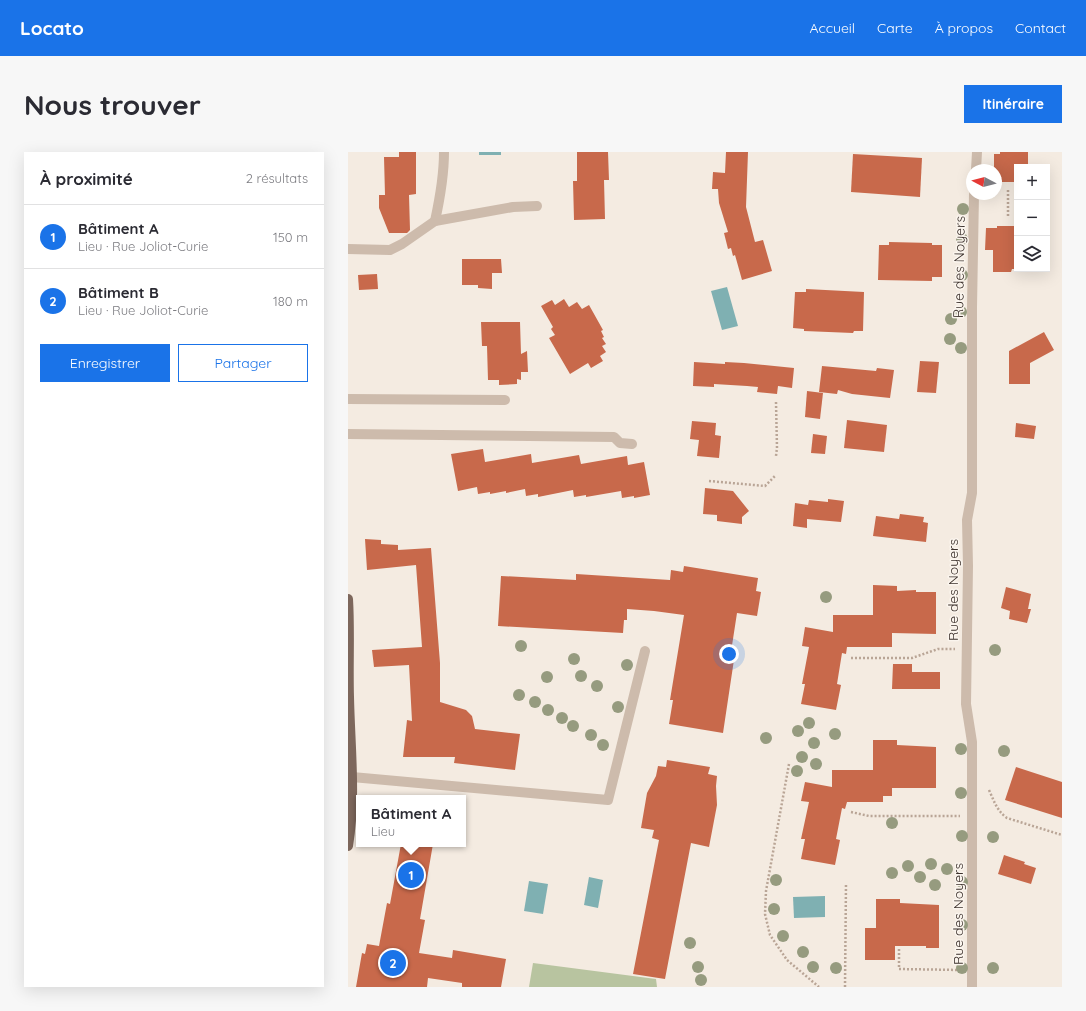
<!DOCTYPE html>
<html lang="fr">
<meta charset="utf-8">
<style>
body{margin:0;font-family:Quicksand,sans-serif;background:#f7f7f7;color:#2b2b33}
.controls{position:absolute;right:12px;top:12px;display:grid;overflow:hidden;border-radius:0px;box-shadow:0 4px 16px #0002}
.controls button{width:36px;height:36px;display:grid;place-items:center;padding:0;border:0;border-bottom:1px solid #e1e1e2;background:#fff;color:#2b2b33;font:20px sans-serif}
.compass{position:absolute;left:618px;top:12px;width:36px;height:36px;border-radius:50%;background:#fff;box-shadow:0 4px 16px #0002;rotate:277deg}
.you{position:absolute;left:381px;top:502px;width:14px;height:14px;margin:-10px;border:3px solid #fff;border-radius:50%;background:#1a73e8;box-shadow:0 0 0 6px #1a73e833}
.badge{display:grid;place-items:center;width:26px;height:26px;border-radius:50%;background:#1a73e8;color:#fff;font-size:13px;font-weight:700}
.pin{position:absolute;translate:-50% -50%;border:2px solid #fff;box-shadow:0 1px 4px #0006}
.popup{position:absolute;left:8px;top:643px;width:110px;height:52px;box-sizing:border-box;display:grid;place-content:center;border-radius:0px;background:#fff;filter:drop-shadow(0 1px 3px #0005);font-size:13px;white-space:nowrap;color:#7c7c81}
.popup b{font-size:15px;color:#2b2b33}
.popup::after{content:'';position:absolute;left:50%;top:100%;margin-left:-8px;border:8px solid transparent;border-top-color:#fff}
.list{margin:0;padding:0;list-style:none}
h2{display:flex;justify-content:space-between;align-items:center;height:52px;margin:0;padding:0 16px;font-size:17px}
h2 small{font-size:13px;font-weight:400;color:#7c7c81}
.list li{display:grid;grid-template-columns:26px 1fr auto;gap:12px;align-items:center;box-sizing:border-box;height:64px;padding:0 16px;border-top:1px solid #e1e1e2}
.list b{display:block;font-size:15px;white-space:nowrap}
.list p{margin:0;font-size:13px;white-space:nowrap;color:#7c7c81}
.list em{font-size:13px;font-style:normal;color:#7c7c81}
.actions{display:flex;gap:8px;padding:12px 16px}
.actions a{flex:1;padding:9px 0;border:1px solid #1a73e8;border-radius:0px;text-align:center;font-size:14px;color:#1a73e8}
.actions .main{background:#1a73e8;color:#fff}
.icon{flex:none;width:22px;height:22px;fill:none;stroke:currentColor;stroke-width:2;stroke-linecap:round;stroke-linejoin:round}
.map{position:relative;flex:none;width:714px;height:835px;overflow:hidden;border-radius:0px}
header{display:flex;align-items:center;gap:24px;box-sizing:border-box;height:56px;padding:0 20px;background:#1a73e8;color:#fff}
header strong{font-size:19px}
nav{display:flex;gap:22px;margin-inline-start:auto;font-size:14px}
.intro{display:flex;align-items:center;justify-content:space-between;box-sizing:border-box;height:96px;padding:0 24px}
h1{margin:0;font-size:28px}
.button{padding:10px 18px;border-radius:0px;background:#1a73e8;color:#fff;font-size:14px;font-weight:700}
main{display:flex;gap:24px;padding:0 24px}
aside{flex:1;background:#fff;border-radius:0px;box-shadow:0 4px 16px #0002}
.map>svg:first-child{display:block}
.green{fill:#b8c4a0}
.water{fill:#7fb0b2}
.building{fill:#c8694b}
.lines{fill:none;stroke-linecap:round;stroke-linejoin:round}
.path{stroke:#b9a596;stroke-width:2.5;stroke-dasharray:2 2;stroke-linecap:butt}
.minor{stroke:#cdbbac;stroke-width:10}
.major{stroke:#7d675c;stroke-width:10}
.tree{fill:#969b7f}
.labels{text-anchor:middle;stroke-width:3;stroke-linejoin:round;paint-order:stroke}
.street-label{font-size:14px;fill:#3b302b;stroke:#fbf5ee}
</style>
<header>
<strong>Locato</strong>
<nav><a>Accueil</a><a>Carte</a><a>À propos</a><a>Contact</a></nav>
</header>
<div class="intro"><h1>Nous trouver</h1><a class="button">Itinéraire</a></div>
<main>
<aside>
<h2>À proximité<small>2 résultats</small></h2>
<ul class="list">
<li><span class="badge">1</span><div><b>Bâtiment A</b><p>Lieu · Rue Joliot-Curie</p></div><em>150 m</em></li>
<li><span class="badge">2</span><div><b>Bâtiment B</b><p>Lieu · Rue Joliot-Curie</p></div><em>180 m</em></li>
</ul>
<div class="actions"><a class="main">Enregistrer</a><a>Partager</a></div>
</aside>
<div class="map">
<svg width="714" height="835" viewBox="0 0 714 835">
<rect width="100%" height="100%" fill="#f4ebe1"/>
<polygon class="green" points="185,811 308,827 309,835 181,835"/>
<g class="water">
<rect x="131" y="0" width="22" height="3"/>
<polygon points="379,135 390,174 374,178 363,139"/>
<polygon points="241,725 255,728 250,756 236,753"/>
<polygon points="181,729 200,732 195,762 176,759"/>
<polygon points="477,744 477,765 446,766 445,745"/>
</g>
<g class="building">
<polygon points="51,0 68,0 68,42 61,43 62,78 59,81 41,81 31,56 31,43 37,43 36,5 51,5"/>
<polygon points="229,0 260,0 261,28 256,28 257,67 226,68 225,29 229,29"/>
<polygon points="378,0 400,0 398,55 407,90 415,88 424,119 394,128 387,103 385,104 383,96 380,97 376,81 380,80 371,51 370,37 364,37 365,20 377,21"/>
<polygon points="652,0 680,0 680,15 669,15 669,30 648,30 648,18 646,15 646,2 652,2"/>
<polygon points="505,2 574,6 572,45 503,40"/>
<polygon points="649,74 669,74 669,117 664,117 663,120 645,120 645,98 637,98 638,76 649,76"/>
<polygon points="541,90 584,91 584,93 594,93 594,125 584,125 584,129 530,128 531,93 541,93"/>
<polygon points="114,107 153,107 154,121 144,121 144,137 130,136 130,133 114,133"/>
<polygon points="29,122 30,137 11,138 10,123"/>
<polygon points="458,137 516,140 515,179 506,179 505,181 456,179 456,177 445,176 447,140 458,140"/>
<polygon points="216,147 221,155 229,150 234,157 241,153 255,178 253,179 256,185 254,186 258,192 254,194 258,200 252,204 255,209 243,216 240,211 222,222 201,186 207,183 203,177 205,175 193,154 204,148 207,153"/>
<polygon points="133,170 172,170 173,202 179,199 180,220 173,220 173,228 169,227 169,232 151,233 151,228 140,228 139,194 134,194"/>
<polygon points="696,180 706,198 682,211 682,232 661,232 661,199"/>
<polygon points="572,209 591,210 588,241 569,240"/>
<polygon points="346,210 377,212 377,210 396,211 446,216 444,236 430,234 429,242 409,240 410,235 399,234 366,232 366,235 345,234"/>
<polygon points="474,214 528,219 529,216 546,218 542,246 504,242 490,238 489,242 471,240"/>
<polygon points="459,239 475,241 472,267 457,265"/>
<polygon points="499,268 539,273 536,300 496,296"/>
<polygon points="344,269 368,271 367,283 373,284 371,306 349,304 351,288 342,287"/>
<polygon points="668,271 688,274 686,287 667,285"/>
<polygon points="465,282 479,284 477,302 463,301"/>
<polygon points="135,297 137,310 183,302 184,311 231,303 233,312 279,304 280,313 296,310 302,343 286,346 286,344 274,346 273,339 238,345 238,343 226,345 225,338 190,345 190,342 178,344 177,337 158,341 158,339 142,342 142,340 130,342 129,335 110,339 103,302"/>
<polygon points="357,336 385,339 401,359 394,365 394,372 369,369 369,363 355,362"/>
<polygon points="480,347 496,349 493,370 459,367 459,376 445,374 447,351 460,353 461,348 480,350"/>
<polygon points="552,362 576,365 575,370 580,371 578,390 525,384 528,364 551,367"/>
<polygon points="17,387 33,388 33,392 50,393 50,398 83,396 92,511 92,550 118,558 124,564 127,577 172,582 167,618 106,611 107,605 55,605 59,568 64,569 61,513 26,515 24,498 74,495 68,413 19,418"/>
<polygon points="336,414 410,426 408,439 413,440 409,464 389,461 383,500 387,501 375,581 321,572 325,548 322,548 336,463 306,459 279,457 279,468 276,468 275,481 150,474 153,424 228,428 228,422 322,428 323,418 335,420"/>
<polygon points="525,433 549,434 549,439 568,438 568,440 588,440 588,482 544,481 544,495 499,495 498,502 494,501 489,532 493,533 488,558 453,552 457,532 454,532 461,495 454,494 457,475 485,480 485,463 525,463"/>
<polygon points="658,435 683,442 680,457 683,457 679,471 661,467 662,459 653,456"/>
<polygon points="545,512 564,512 564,520 592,520 592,537 544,537"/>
<polygon points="525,588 549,588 549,593 588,595 588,636 544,636 544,644 535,644 535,650 499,650 497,657 494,656 488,687 492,688 487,713 453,707 457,687 453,687 461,650 453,649 457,630 484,635 484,618 525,618"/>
<polygon points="319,608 362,615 360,622 369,624 368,634 369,653 361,695 343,691 317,827 285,822 311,688 304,686 306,678 293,676 299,641 308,624 310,614 318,615"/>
<polygon points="668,615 714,630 714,666 657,648"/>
<polygon points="53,692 85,692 72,767 77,768 71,801 104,806 105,798 158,807 153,835 114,835 114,831 80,826 79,835 8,835 14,801 17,802 19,792 31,794 39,751 42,752"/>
<polygon points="656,703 677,710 676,712 688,716 683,732 650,722"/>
<polygon points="528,747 552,747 552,751 591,753 591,796 578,796 578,794 547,794 547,808 517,808 517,776 528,776"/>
</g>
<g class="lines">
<g class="path">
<polyline points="660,64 660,38"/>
<polyline points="428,250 429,296 428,304"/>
<polyline points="361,329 417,334 427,324"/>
<polyline points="503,506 564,506 590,497 607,497"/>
<polyline points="441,612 418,739 417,762 422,783 439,808 471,835"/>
<path d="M641 638C646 649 649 659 659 666L714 683"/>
<polyline points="503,660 521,664 612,664"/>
<polyline points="551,797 551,817 612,818"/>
<polyline points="497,835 498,731"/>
</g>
<g class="minor">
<polyline points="628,18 629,0"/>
<path d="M87 69C92 46 96 24 96 0"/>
<polyline points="0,97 42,98 54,92 87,69 165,55 189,54"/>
<polyline points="0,247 157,248"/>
<polyline points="0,282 266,285 272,291 284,292"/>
<polyline points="4,625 260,648 297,499"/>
<polyline points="624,835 624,590 618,552 620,414 619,368 624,341 624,155 626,42"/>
</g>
<path class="major" d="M0 447C2 479 0 512 1 545 2 594 8 645 0 694"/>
</g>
<g class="tree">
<circle cx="615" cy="57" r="6"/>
<circle cx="614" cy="87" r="6"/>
<circle cx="614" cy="123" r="6"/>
<circle cx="613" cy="160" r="6"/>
<circle cx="603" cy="167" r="6"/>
<circle cx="602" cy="187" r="6"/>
<circle cx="613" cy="196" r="6"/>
<circle cx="478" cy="445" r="6"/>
<circle cx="173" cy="494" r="6"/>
<circle cx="647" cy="498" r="6"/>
<circle cx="226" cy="507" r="6"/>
<circle cx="279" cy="513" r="6"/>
<circle cx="233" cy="524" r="6"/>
<circle cx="199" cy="525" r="6"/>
<circle cx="249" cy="534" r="6"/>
<circle cx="171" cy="543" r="6"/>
<circle cx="187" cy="550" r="6"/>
<circle cx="270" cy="555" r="6"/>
<circle cx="200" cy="558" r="6"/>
<circle cx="214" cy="566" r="6"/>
<circle cx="461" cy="571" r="6"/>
<circle cx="225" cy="574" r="6"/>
<circle cx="450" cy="579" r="6"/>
<circle cx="487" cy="582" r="6"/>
<circle cx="243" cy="583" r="6"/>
<circle cx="418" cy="586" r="6"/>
<circle cx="466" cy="591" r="6"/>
<circle cx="255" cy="593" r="6"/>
<circle cx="613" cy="597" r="6"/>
<circle cx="656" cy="599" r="6"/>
<circle cx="454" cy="605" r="6"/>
<circle cx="468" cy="612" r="6"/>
<circle cx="449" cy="619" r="6"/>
<circle cx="613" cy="641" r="6"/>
<circle cx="544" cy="671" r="6"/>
<circle cx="614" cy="684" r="6"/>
<circle cx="645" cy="685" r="6"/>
<circle cx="583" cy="712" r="6"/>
<circle cx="560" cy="714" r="6"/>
<circle cx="599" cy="717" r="6"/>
<circle cx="544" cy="721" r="6"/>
<circle cx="572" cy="725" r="6"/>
<circle cx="428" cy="728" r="6"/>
<circle cx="614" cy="730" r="6"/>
<circle cx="587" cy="733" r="6"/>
<circle cx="426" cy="757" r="6"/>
<circle cx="614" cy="773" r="6"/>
<circle cx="435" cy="784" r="6"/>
<circle cx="342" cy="791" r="6"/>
<circle cx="455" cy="800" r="6"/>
<circle cx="350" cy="815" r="6"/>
<circle cx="465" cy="815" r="6"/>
<circle cx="488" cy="816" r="6"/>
<circle cx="614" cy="816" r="6"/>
<circle cx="645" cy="816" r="6"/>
<circle cx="353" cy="828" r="6"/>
</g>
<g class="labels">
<g class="street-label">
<text transform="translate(611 115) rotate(-89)" y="5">Rue des Noyers</text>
<text transform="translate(605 438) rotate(-90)" y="5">Rue des Noyers</text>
<text transform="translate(610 762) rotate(-90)" y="5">Rue des Noyers</text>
</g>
</g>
</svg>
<div class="controls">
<button>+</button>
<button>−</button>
<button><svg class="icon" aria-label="layers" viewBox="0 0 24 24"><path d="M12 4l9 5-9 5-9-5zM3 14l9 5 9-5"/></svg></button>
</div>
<svg class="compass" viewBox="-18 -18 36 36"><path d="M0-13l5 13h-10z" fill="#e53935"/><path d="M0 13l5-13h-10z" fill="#7c7c81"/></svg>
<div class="you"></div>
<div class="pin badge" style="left:63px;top:723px">1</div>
<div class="popup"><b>Bâtiment A</b>Lieu</div>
<div class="pin badge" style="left:45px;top:811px">2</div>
</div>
</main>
